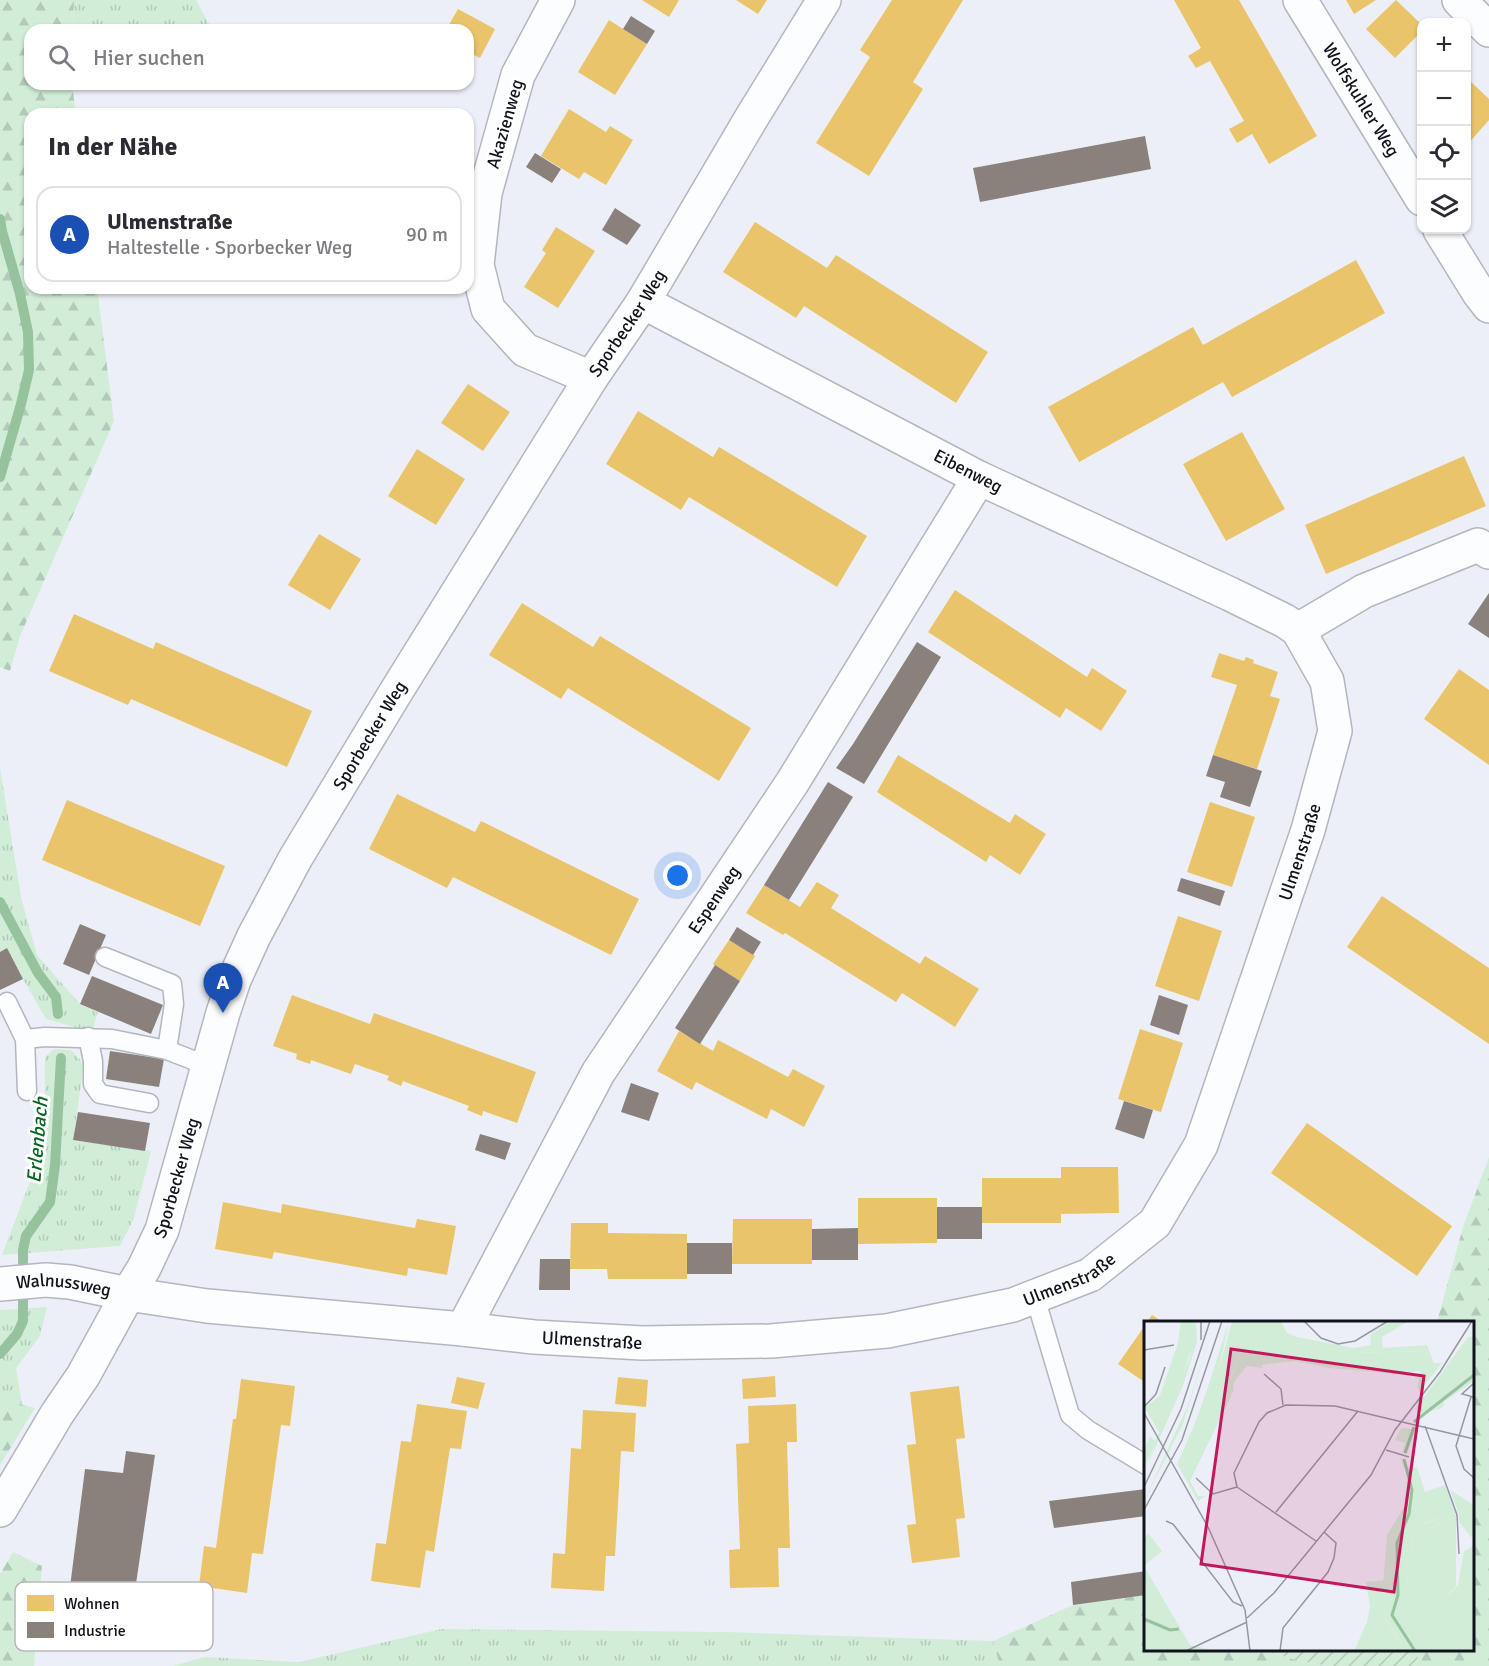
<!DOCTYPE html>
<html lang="de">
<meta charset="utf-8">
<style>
body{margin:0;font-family:Signika,sans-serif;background:#f2f2f3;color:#2b2b33}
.controls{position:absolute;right:18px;top:18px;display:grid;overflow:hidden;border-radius:12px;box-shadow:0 2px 4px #0004}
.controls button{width:54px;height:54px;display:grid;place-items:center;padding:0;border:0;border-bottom:2px solid #e1e1e2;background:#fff;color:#2b2b33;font:30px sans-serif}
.you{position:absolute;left:678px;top:876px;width:21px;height:21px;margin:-15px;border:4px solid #fff;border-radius:50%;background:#1a73e8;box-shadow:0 0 0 9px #1a73e833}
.badge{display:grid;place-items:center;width:39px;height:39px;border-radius:50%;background:#db2777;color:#fff;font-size:20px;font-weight:700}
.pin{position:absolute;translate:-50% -50px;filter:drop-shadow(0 2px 3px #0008)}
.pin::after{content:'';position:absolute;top:32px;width:21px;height:18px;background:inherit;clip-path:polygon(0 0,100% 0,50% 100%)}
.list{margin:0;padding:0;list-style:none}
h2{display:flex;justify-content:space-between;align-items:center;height:78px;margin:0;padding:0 24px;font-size:26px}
h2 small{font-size:20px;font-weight:400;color:#7c7c81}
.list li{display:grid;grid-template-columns:39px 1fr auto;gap:18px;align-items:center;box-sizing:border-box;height:96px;margin:0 12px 12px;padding:0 12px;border:2px solid #e1e1e2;border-radius:18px}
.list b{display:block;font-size:22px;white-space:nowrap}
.list p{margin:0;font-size:20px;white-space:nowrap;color:#7c7c81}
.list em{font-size:20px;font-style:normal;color:#7c7c81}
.icon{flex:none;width:33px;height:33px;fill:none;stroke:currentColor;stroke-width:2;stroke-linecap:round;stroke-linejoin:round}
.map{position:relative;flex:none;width:1489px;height:1666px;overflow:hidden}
.search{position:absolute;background:#fff;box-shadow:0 2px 4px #0004;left:24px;top:24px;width:450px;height:66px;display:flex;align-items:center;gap:15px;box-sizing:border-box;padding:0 21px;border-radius:18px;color:#7c7c81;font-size:22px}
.panel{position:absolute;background:#fff;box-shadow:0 2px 4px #0004;left:24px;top:108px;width:450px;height:186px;border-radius:18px}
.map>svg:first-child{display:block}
.grass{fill:url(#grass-tufts)}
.forest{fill:url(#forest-firs)}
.garden{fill:url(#garden-furrows)}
.homes{fill:#e9c46a}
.industry{fill:#8a817c}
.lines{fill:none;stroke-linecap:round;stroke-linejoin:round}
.stream{stroke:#97c29e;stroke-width:10}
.lane-casing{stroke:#b4b6bf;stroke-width:21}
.street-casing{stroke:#b4b6bf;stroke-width:36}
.secondary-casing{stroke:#b4b6bf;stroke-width:36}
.lane{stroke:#fcfdfe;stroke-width:18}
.street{stroke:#fcfdfe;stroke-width:33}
.secondary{stroke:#fcfdfe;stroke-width:33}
.labels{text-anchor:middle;stroke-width:6;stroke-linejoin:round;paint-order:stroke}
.street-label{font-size:18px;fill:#11131c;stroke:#fff}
.water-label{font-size:20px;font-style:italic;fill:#076623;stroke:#fff}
.inset-river{fill:none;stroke:#97c29e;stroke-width:3}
.inset-road{fill:none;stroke:#9597a0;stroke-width:1.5}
.view{fill:#c2185b;fill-opacity:0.15;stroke:#c2185b;stroke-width:3}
.inset-edge{fill:none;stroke:#11131c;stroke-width:3}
.key{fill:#fff;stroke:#b8b8bb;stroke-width:1.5}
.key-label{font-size:16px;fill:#11131c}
</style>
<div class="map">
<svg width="1489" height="1666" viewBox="0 0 1489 1666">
<defs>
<pattern id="grass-tufts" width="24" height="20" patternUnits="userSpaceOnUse" patternTransform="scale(1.5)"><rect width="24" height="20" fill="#d1edd8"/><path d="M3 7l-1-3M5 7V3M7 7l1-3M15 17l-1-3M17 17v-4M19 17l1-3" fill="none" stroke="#b2cab9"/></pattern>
<pattern id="forest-firs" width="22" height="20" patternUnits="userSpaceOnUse" patternTransform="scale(1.5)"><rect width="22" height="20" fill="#d1edd8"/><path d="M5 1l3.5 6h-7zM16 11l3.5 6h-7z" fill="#b2cab9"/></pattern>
<pattern id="garden-furrows" width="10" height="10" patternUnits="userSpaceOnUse" patternTransform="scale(1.5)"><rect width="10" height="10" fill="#d1edd8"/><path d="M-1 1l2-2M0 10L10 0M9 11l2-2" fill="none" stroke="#b2cab9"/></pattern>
</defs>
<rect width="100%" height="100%" fill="#edeff8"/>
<g class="grass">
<polygon points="74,0 196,0 212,30 73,30"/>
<polygon points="0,768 21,897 37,955 80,1004 98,1012 92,1032 46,1019 23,979 7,949 0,952"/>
<polygon points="54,1049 71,1050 84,1064 73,1140 151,1151 134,1218 120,1246 2,1255 45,1142 45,1057"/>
<polygon points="47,1307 40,1336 16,1368 22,1405 0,1399 0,1310"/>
<polygon points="441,1629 726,1632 993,1641 1000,1666 173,1666 204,1657 299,1662"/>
</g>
<g class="forest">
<polygon points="0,0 74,0 73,30 30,30 30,84 72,84 76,114 30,114 30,288 97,288 114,421 20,636 10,671 0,667"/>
<polygon points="1489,1157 1489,1666 1415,1666 1420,1650 1472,1650 1472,1322 1437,1322 1463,1227"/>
<polygon points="0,1399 35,1408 0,1465"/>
<polygon points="13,1552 42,1566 34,1666 0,1666 0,1574"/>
<polygon points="1145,1595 1146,1650 1262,1650 1296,1660 1328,1666 1000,1666 993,1641 1073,1605"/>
</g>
<polygon class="garden" points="1262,1650 1420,1650 1415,1666 1328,1666 1296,1660"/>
<g class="homes">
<polygon points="642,0 679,0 669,17"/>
<polygon points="736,0 767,0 758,14"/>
<polygon points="892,0 963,0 913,82 923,89 869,176 816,143 870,57 860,50"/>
<polygon points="1174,0 1239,0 1317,136 1269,164 1252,134 1237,143 1229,129 1244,121 1210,61 1196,68 1188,56 1201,48"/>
<polygon points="1346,0 1376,0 1354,14"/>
<polygon points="1396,0 1422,25 1422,31 1395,58 1366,29"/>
<polygon points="458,9 495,29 480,58 468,52 468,30 446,30"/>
<polygon points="609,20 647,44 615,95 578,72"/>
<polygon points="1467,78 1489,99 1489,120 1467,145"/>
<polygon points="569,109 606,132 610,126 633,140 606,185 584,172 579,179 541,156"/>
<polygon points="755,222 827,268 836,255 988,352 956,403 804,306 796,318 723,272"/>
<polygon points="556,227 595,251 558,308 524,287 546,253 542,250"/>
<polygon points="1356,260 1385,313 1232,397 1223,382 1079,462 1048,407 1193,327 1203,345"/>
<polygon points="468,384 510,412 483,451 441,423"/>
<polygon points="638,411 713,457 719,447 867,536 837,587 689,497 681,510 606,464"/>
<polygon points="1242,432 1285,509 1226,541 1183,464"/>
<polygon points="417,449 465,479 436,525 388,496"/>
<polygon points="1464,456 1486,506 1326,574 1305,525"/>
<polygon points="319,534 361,559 330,610 288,585"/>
<polygon points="955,590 1087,677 1092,668 1127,691 1101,731 1066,708 1060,718 928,632"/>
<polygon points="522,603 593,647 600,636 751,728 719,781 568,688 561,699 489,655"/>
<polygon points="74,614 153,649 156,642 312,711 287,767 131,699 128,705 49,671"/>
<polygon points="1219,653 1244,661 1246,657 1254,660 1253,663 1278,672 1270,696 1280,699 1257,769 1213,755 1237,685 1211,677"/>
<polygon points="1459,669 1489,690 1489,765 1424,719"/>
<polygon points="898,755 1010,823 1015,814 1046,834 1020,875 990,855 986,862 877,792"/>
<polygon points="397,794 475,832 481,821 639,899 611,955 453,877 447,888 369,849"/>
<polygon points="67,800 225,866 200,926 42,860"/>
<polygon points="1210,802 1255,817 1232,887 1187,872"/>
<polygon points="817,882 839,895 831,908 920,964 925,956 979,989 955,1027 902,993 896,1002 785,933 783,935 746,913 764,885 800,907"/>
<polygon points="1382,896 1489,968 1489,1044 1347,947"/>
<polygon points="1178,916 1222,931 1199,1001 1155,986"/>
<polygon points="729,940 755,956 740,981 713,964"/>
<polygon points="292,995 370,1024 374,1013 536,1072 517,1123 483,1111 482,1116 467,1110 469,1106 403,1081 401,1086 387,1080 389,1076 355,1064 351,1074 311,1060 310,1064 296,1059 297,1054 273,1046"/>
<polygon points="1140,1029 1183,1043 1161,1112 1118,1099"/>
<polygon points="679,1031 713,1051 718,1040 788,1077 793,1069 825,1086 804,1127 771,1109 767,1119 696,1082 692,1090 657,1071"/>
<polygon points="1307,1123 1452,1226 1417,1276 1271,1173"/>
<polygon points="1061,1167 1118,1167 1119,1213 1061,1214 1061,1223 982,1223 982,1178 1061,1178"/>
<polygon points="858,1198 937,1198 937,1243 858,1244"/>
<polygon points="223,1202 281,1213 282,1204 415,1228 417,1219 456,1226 447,1275 408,1268 407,1276 274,1252 272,1259 215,1249"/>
<polygon points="733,1219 812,1219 812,1264 732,1264"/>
<polygon points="571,1223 608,1223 608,1233 687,1234 687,1279 608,1279 607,1269 570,1269"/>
<polygon points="1152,1315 1163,1322 1147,1322"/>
<polygon points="1146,1324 1146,1383 1118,1364"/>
<polygon points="775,1376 776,1397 743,1399 742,1379"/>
<polygon points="457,1377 485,1383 478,1409 451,1403"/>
<polygon points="618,1377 648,1380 646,1407 615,1404"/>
<polygon points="241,1379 295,1386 290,1426 281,1425 263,1554 252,1553 247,1593 199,1586 204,1546 216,1548 233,1419 236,1419"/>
<polygon points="959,1386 965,1438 956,1439 965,1518 956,1519 960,1557 912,1563 907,1525 916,1524 907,1445 916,1444 910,1392"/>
<polygon points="417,1404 467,1411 461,1449 450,1448 434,1552 426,1550 420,1588 371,1581 376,1543 386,1544 401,1441 411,1442"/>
<polygon points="796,1404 797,1442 787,1442 790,1548 778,1548 779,1587 730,1588 729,1550 740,1549 736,1444 749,1443 748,1406"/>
<polygon points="583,1410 636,1413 634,1452 621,1451 615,1556 606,1556 604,1591 551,1588 553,1553 565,1554 571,1448 581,1449"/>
</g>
<g class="industry">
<polygon points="631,16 655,31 647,44 623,29"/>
<polygon points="1145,136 1151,169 980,202 973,168"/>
<polygon points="535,153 561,169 552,183 526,167"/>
<polygon points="615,208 641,225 627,245 602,230"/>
<polygon points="1489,593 1489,638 1468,624"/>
<polygon points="917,642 941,657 864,784 836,768 853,744"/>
<polygon points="1213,755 1262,771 1250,807 1220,797 1225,782 1206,776"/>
<polygon points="828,782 853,797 789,900 764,885"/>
<polygon points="1181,878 1225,891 1220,906 1177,891"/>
<polygon points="80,924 106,935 89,975 63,964"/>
<polygon points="737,927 761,942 753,955 729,940"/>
<polygon points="7,948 23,979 0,990 0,952"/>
<polygon points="715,965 740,981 700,1044 675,1028"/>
<polygon points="92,976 163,1005 151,1034 80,1004"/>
<polygon points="1159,995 1188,1005 1179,1035 1150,1025"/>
<polygon points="110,1051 164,1059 159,1087 106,1079"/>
<polygon points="631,1083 659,1093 649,1121 621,1112"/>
<polygon points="1124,1101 1153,1110 1144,1139 1115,1129"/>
<polygon points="78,1112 150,1123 145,1151 73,1140"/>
<polygon points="480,1134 511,1143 505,1160 475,1150"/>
<rect x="937" y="1207" width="45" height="32"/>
<polygon points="858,1228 858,1260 812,1260 812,1229"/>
<rect x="687" y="1243" width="45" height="31"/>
<polygon points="540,1259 570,1259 570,1290 539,1290"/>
<polygon points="126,1451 155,1455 128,1638 100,1634 106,1592 70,1587 85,1469 123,1473"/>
<polygon points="1146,1489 1146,1516 1054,1528 1049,1501"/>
<polygon points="1146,1571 1146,1595 1073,1605 1071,1582"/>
</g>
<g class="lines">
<g class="stream">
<polyline points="0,219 2,231 20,294 28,332 29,370 21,404 0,477"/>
<polyline points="0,902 38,973 56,997 58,1014"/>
<polyline points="0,1354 17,1334 23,1321 23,1250 26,1236 50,1202 55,1165 61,1058"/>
</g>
<defs>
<g id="lane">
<polyline points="105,957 172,984 174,1004 167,1050"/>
<polyline points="7,1002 25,1039 27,1091"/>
<polyline points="88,1037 93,1061 93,1084 100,1094 149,1103"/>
<polyline points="25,1039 45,1037 112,1039 167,1050 208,1066"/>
<polyline points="1035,1297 1070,1415 1088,1430 1146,1465"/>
</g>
<g id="street">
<polyline points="558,0 518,75 485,193 477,265 488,309 525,350 591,378"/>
<path id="s1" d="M1300 0 1422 199"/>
<polyline points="1459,0 1489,30"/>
<polyline points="1440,230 1479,293 1489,306"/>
<polyline points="1298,630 1364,591 1478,545 1489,552"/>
<path id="s2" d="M0 1284 46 1280 70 1282 128 1294 207 1306 463 1329 534 1337 642 1343 771 1341 887 1331 1013 1305 1090 1275 1155 1223 1201 1145 1308 830 1335 731 1327 681 1298 630 1285 621 1230 594 979 478 643 302"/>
<path id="s3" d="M463 1329 598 1073 792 783 979 478"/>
</g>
<g id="secondary">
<path id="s4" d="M0 1510 57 1414 83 1376 128 1294 144 1268 162 1230 223 1013 234 980 254 936 295 859 394 695 591 378 643 302 752 117 824 0"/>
</g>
</defs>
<use href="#lane" class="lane-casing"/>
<use href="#street" class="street-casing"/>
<use href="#secondary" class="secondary-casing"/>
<use href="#lane" class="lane"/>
<use href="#street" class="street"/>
<use href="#secondary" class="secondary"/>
</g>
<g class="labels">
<g class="street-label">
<text dy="6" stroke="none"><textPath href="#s1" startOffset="117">Wolfskuhler Weg</textPath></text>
<text transform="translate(505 124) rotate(-74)" y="6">Akazienweg</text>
<text dy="6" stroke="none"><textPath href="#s4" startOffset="1350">Sporbecker Weg</textPath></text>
<text transform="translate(968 471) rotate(27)" y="6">Eibenweg</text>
<text dy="6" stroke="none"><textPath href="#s4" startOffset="864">Sporbecker Weg</textPath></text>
<text dy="6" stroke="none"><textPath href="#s2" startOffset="1586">Ulmenstraße</textPath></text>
<text dy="6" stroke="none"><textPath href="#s3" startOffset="498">Espenweg</textPath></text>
<text dy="6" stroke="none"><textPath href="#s4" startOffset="378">Sporbecker Weg</textPath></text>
<text dy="6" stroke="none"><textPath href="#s2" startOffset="1082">Ulmenstraße</textPath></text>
<text dy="6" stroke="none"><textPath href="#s2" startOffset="64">Walnussweg</textPath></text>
<text dy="6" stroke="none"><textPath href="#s2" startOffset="596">Ulmenstraße</textPath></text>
</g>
<g class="water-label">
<text transform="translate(37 1140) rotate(-85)" y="7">Erlenbach</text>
</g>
</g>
<g transform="translate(1144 1321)">
<rect width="330" height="330" fill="#edeff8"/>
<path d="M52 0 53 21 38 67 0 152 46 36ZM71 0 39 103 0 180 44 84ZM85 0 75 48 47 114 65 63ZM136 19 206 32 282 30 288 44 276 50 253 53 185 47 151 40 135 24ZM257 107 272 108 263 133 258 132 261 122 251 119ZM256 136 266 148 273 146 281 171 301 164 311 192 279 203 271 187 261 184 263 154ZM330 187V216H327L315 201V193ZM312 195V265L283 296 264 265 262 237 269 228 267 216ZM242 259 237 288 257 323 250 330H210L223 301 226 285 222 261Z" fill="#d1edd8"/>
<path d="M37 0H52L50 21 26 92 0 147V128L6 115 11 120 15 111 1 87 16 74 34 22ZM88 0H137L143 12 153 16 210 27 227 24 226 14 246 0H265L238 16 239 27 283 24 290 42H298L276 70 273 67 277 46 287 44 282 30 206 32 136 19 135 24 143 27 151 40 118 44V35L98 28 86 58 90 61 89 71 46 160 54 175H62L54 180 33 143 75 48ZM330 15V60L301 80 298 87 279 92 271 88 324 16ZM261 184 271 187 280 203 311 192 312 195 267 216 269 228 262 237 264 265 283 295 330 248V330H250L257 322 237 288 243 214ZM0 245 46 324 73 330H0Z" fill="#d1edd8"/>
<path d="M306 169 330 184V187L315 193Z" fill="#d1edd8"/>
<path d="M98 28 119 36 118 47 103 45 90 61 86 59ZM4 212 18 230 0 245V218ZM329 225 330 248 314 264 320 230Z" fill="#d1edd8"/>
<path class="inset-river" d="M270 101 330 54M261 132 270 106M260 138 268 169 265 193 253 222 254 274 248 294 271 330M0 298 26 309 35 308"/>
<path class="inset-road" d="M160 0 177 17 194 23 211 20 244 0M57 19V0M0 29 30 24M120 53 137 68 139 84M327 76 312 125 320 148 330 157M329 76 318 73 330 62M0 86 12 73 21 46M0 92 64 206 101 289 106 330M281 105 313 194 315 233M242 129 265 136M52 157 69 173 93 166M0 166 37 88 66 0M93 166 90 152 115 101 123 92 142 84 191 85 330 118M93 166 172 220M0 189 38 119 78 0M132 191 214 90M22 200 29 203 89 281 98 285M103 297 130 272 227 154 251 109 296 51 328 0M42 330 103 301M136 330 139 307 184 251 190 237 192 222 180 211"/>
<path class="view" d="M87 28 280 55 250 271 57 243Z"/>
<rect width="330" height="330" class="inset-edge"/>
</g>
<rect x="15" y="1582" width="198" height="69" rx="9" class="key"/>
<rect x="27" y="1595" width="27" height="16" fill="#e9c46a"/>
<rect x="27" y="1622" width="27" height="16" fill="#8a817c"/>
<g class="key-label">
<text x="64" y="1609">Wohnen</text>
<text x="64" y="1636">Industrie</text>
</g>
</svg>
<div class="controls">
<button>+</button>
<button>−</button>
<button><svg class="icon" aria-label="locate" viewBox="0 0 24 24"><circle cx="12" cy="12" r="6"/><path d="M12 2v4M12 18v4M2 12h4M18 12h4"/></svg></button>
<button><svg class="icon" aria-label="layers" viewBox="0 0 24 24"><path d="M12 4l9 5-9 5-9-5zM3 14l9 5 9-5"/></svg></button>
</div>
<div class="you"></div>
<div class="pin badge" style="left:223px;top:1013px;background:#1a4fb4">A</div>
<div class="search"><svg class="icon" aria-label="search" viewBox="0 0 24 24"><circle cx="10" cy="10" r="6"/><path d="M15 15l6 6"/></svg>Hier suchen</div>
<section class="panel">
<h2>In der Nähe<small></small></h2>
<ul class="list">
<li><span class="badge" style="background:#1a4fb4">A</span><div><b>Ulmenstraße</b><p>Haltestelle · Sporbecker Weg</p></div><em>90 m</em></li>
</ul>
</section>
</div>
